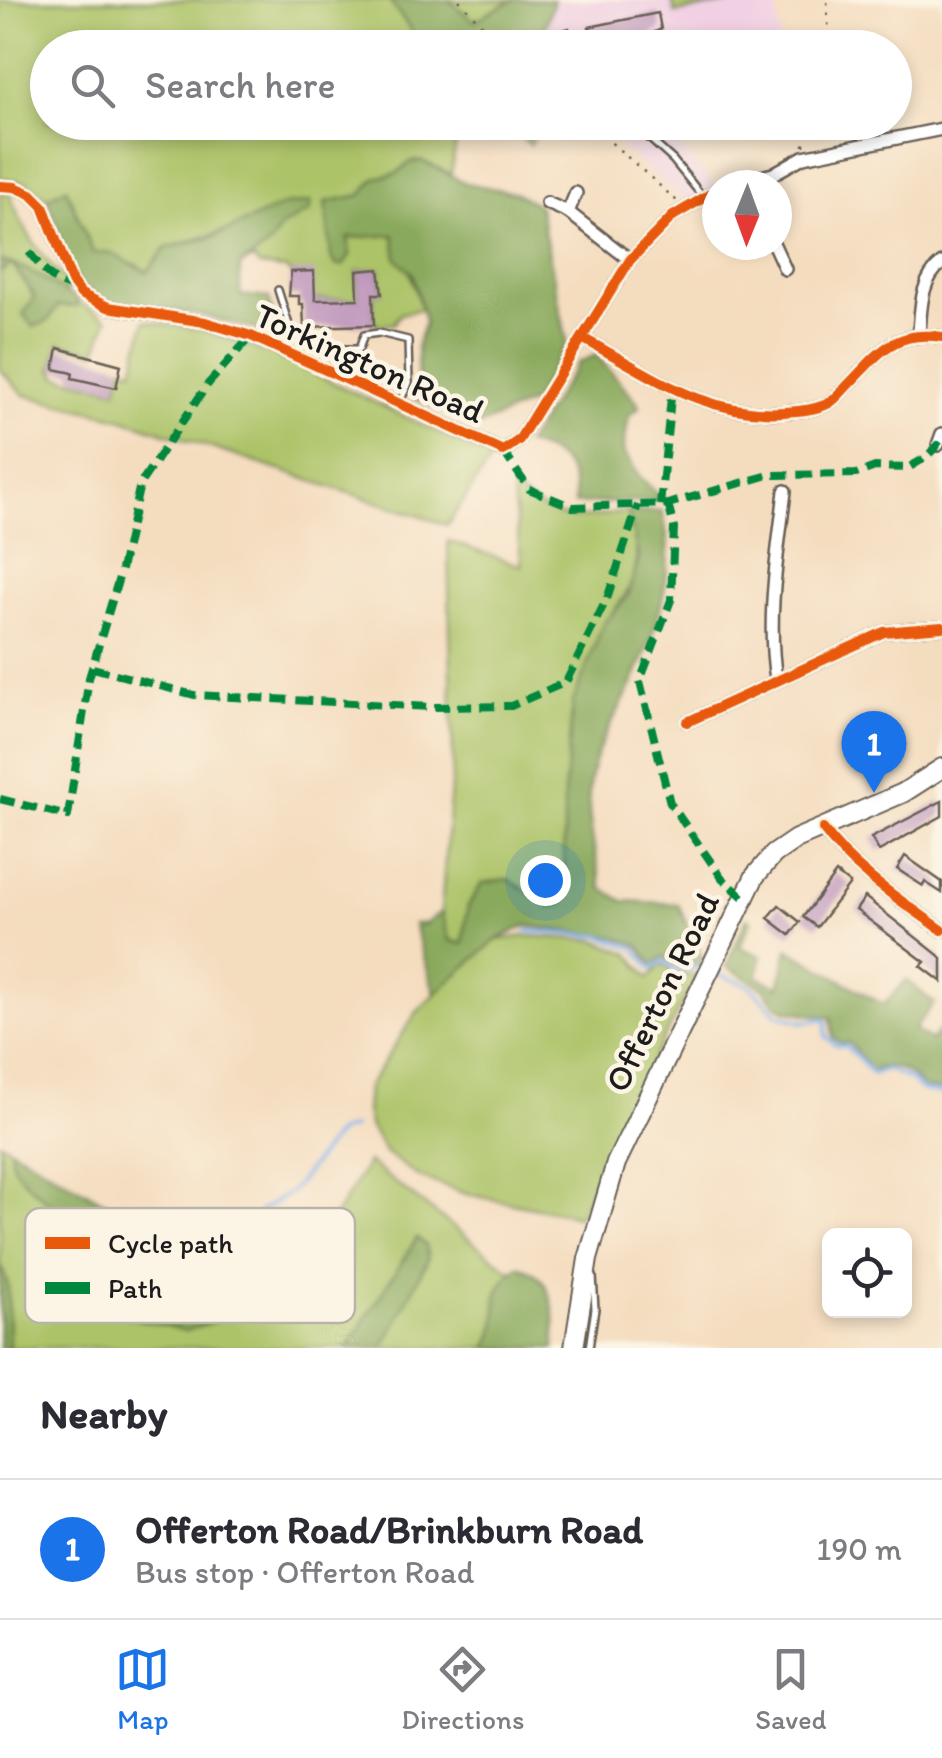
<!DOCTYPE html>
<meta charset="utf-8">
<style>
body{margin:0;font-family:Itim,sans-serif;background:#f2f2f3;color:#2b2b33}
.controls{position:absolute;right:30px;bottom:30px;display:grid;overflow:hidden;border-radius:15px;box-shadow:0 5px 15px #0003}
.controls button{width:90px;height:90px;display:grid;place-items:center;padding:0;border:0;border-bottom:2px solid #e1e1e2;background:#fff;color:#2b2b33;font:50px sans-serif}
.compass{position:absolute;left:702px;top:170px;width:90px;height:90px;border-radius:50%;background:#fff;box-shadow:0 5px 15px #0003;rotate:181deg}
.you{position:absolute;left:545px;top:880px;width:35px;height:35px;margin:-25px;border:8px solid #fff;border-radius:50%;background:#1a73e8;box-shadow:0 0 0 15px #1a73e833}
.badge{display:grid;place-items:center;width:65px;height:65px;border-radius:50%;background:#1a73e8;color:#fff;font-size:32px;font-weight:700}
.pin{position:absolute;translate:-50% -82px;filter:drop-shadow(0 2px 5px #0008)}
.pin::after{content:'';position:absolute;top:52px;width:35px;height:30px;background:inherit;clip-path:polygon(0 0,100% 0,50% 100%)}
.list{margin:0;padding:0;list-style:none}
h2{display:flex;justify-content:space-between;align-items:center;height:130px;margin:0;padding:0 40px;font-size:42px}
h2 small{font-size:32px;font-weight:400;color:#7c7c81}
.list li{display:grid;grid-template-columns:65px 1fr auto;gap:30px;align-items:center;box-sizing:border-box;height:140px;padding:0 40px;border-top:2px solid #e1e1e2}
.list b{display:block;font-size:38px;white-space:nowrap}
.list p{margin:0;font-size:32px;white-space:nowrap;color:#7c7c81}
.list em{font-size:32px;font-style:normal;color:#7c7c81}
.icon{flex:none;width:55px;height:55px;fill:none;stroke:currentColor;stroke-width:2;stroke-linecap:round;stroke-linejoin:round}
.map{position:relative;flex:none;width:942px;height:1348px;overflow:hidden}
.search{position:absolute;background:#fff;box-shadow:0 5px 15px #0003;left:30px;right:30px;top:30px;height:110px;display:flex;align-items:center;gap:25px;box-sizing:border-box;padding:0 35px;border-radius:55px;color:#7c7c81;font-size:38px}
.sheet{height:270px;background:#fff}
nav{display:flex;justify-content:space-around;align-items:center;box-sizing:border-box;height:140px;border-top:2px solid #e1e1e2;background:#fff;font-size:28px;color:#7c7c81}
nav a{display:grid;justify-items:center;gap:5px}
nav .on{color:#1a73e8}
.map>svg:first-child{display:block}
.built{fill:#f1d0e3}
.green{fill:#acc368;stroke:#647042;stroke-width:2.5}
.forest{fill:#89a95c;stroke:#52623c;stroke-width:2.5}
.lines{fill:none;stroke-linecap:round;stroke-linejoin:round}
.stream{stroke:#7eb0ea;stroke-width:4}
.building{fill:#bf98bd}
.lane-casing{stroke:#685f55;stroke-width:10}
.street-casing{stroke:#685f55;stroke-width:16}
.primary-casing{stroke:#685f55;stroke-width:22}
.path{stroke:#685f55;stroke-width:2.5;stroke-dasharray:2.5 8;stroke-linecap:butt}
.lane{stroke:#fff;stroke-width:5}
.street{stroke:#fff;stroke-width:11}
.primary{stroke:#fff;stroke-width:18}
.quiet{stroke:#00873e;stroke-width:8;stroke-dasharray:15 8;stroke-linecap:butt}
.cycleway-casing{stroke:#fcf5e5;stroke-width:16}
.cycleway{stroke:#e8590c;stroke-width:10}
.labels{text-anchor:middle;stroke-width:9;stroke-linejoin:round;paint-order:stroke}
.street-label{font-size:35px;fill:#1c1c1c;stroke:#fcf5e5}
.key{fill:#fcf5e5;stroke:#b9b4a9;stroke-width:2.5}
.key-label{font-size:28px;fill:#1c1c1c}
</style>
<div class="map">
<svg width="942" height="1348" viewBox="0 0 942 1348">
<rect width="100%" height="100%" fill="#fcf5e5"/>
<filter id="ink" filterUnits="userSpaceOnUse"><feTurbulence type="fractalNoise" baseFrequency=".01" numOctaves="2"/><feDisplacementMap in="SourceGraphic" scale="20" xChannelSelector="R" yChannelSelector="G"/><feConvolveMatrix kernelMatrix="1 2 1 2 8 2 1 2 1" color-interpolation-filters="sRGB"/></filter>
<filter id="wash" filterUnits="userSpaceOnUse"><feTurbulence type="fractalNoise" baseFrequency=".0048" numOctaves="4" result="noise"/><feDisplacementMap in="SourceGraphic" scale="40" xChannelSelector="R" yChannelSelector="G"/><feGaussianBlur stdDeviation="2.25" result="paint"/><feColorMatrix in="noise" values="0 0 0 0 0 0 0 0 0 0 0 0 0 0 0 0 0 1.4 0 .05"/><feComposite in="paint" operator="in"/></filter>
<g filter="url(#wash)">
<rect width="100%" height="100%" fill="#f4dcbe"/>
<g class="built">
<polygon points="544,0 777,0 780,47 543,48"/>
<polygon points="591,123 677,123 676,143 717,187 691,204"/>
</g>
<g class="green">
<polygon points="0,0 389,0 424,47 48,48 48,122 459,123 451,174 422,161 411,162 397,173 376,178 361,195 337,201 389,202 421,309 400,314 393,324 374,325 373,294 382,293 379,269 357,271 358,299 315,300 286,269 259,266 254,259 240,265 245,225 166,248 147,272 138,265 93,253 66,188 47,198 26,182 0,178"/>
<polygon points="449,0 513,0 474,21"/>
<polygon points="672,0 752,0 675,13"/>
<path d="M0 193 10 194C21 228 40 256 66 281V293L14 265 33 294V300L64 295 108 319 96 352 59 343 52 370 56 371V376L117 390 123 367 133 370 145 321 206 331 277 356 492 458 447 525 120 418 25 395 0 370V272L11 264 0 261Z"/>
<path d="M512 488C560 526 571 519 628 512 644 563 638 585 603 624L561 906H550L530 894 468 906 463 944 449 940 441 912 453 762 448 541 522 566Z"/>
<polygon points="525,936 594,940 628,953 649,978 661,964 669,967 671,975 697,975 624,1114 579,1216 466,1194 419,1177 386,1153 370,1128 366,1111 368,1087 416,1013 449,980 496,940"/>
<polygon points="0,1142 281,1304 368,1162 515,1274 531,1348 0,1348"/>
</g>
<g class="forest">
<polygon points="389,0 449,0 474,21 513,0 554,0 543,34 543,47 424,48"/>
<polygon points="484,123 540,123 530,145 509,128"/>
<polygon points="422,161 466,183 516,193 539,206 567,342 533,402 477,427 411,397 418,384 417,344 425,323 412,273 397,259 394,235 348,238 350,255 344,265 336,265 331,257 326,202 361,195 376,178 397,173 411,162"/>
<polygon points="66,188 93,253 109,252 147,272 166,248 213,237 284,205 311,202 310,211 281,227 270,245 240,266 240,295 269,298 278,335 200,315 104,300 77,282 47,198"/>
<path d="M0 261C28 266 54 285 78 300L76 307 58 306 47 322 33 327 23 314 33 300V294L12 264 0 272Z"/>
<path d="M596 355 637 401 639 408 629 415 623 451 639 476 663 500 575 504C574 465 562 455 526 444L578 363Z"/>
<path d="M662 511C678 569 657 630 633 682 618 714 595 745 590 781 585 815 596 855 602 888L623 901 678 904 704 962 678 966 664 957 653 965 638 945 615 937 525 926 496 940 435 994 414 924H425L441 912 449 940 463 944 468 906 482 883 508 879 550 906 561 905 564 896V793L573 702 603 624 628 596 639 559 628 512Z"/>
<path d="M747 918 751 921 740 947 761 956 757 977 779 987 788 949 884 1005 906 980 934 1003 914 1030 931 1041 942 1027V1091L923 1088C910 1071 892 1061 872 1071L849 1043H841L833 1038 831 1018 785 1010 775 1004 765 989 726 966Z"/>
<path d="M11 1149 260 1292 240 1312 186 1331 125 1316C104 1277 80 1237 50 1204 34 1188 8 1173 11 1149Z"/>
<polygon points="417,1238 426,1246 428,1259 383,1348 347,1348"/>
<polygon points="0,1264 8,1285 9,1348 0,1348"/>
<path d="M518 1266C556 1275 555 1316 555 1348H487C508 1314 480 1297 518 1266Z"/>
</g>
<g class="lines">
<g class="stream">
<polyline points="527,931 600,936 635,948 652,969 663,961 678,971 701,967"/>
<polyline points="715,973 750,986 778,1015 803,1022 823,1019 826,1022 826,1037 836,1045 846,1046 873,1074 887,1069 911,1080 922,1091 942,1094"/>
<polyline points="213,1254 220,1245 253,1233 259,1212 292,1191 338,1132 353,1128"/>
</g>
</g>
<g id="blocks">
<g class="building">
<polygon points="658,13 661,29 651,34 655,48 594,48 589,27"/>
<polygon points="569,28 575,45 554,48 550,34"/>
<polygon points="379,269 382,294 373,294 374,325 304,327 303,304 299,304 299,296 289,296 291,272 314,271 315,300 358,299 357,271"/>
<polygon points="58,348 121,365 116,388 72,378 73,373 54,369"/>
<polygon points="942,801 942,816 879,851 871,838"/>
<polygon points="905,856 942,882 942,893 925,882 923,886 897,869"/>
<polygon points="836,873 850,884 817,927 803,917"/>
<polygon points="865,897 942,958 942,982 921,966 925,962 856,910"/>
<polygon points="779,905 800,922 790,935 768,918"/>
</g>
</g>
</g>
<g filter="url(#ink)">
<use href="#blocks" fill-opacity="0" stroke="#685f55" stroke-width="2.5"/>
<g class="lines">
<defs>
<g id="lane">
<polyline points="581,43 583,48"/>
<polyline points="631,122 673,160 703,197"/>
<polyline points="278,290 290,328 328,349 359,349 364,335 379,333 408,340 409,383 399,403"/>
<polyline points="589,1348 595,1309 593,1276"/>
</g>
<g id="street">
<polyline points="729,185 773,174 803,157 942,129"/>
<polyline points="0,186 15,187 31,194 43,206 72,282 81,294 108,307 205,322 251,336 503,451 519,440 630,260 673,216 717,190"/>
<polyline points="547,203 568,212 630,260"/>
<polyline points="568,212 576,193"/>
<polyline points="774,245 785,269"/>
<path d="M919 333C921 308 920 280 942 263"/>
<path d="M584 339C651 375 705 417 784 412 798 411 816 410 829 403 835 400 841 392 846 387 877 356 892 329 942 337"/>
<polyline points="938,445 942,434"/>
<path d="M776 679C766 617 778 552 785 491"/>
<polyline points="687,722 884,632 942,627"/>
<path d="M823 829C854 871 900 900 942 930"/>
</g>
<polyline id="primary" points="574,1348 588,1259 616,1163 755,876 774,854 796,839 903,793 942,768"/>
</defs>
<use href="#lane" class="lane-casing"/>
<use href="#street" class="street-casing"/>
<use href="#primary" class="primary-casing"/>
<g class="path">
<polyline points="459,0 504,48"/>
<polyline points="820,48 820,42 829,42 827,0"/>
<polyline points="588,122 677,201"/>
<polyline points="804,146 806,122"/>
</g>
<use href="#lane" class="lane"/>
<use href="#street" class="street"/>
<use href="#primary" class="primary"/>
<g class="quiet">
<path d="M29 252C42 268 54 286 76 288"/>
<polyline points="503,451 529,489 573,507 668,504 769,475 856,474 875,467 908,468 925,458 938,445 942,448"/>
<polyline points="668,504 674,527 671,600 640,681 670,803 722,878 743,897"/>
<polyline points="660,505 672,388"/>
<polyline points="93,668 194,695 432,707 511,706 566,682 608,596 638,505"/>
<polyline points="0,799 68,816 89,678 120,574 140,484 208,384 251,336"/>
</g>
<defs>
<g id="cycleway">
<polyline points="0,186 15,187 31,194 43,206 72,282 81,294 108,307 205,322 251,336 503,451 519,440 630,260 673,216 717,190"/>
<path d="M584 339C651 375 705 417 784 412 798 411 816 410 829 403 835 400 841 392 846 387 877 356 892 329 942 337"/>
<polyline points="687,722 884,632 942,627"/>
<path d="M823 829C854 871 900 900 942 930"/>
</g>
</defs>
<use href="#cycleway" class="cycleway-casing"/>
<use href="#cycleway" class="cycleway"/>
</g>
</g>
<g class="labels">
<g class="street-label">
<text transform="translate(370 363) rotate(24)" y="12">Torkington Road</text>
<text transform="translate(662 992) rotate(-64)" y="12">Offerton Road</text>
</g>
</g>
<rect x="25" y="1208" width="330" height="115" rx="15" class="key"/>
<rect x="45" y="1237" width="45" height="12" fill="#e8590c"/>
<rect x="45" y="1282" width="45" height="12" fill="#00873e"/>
<g class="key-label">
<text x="108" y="1253">Cycle path</text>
<text x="108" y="1298">Path</text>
</g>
</svg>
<div class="controls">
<button><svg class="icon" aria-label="locate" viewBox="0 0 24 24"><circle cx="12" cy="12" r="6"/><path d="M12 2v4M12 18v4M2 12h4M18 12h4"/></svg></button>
</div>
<svg class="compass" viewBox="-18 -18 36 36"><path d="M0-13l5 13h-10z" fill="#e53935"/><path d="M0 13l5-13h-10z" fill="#7c7c81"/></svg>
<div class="you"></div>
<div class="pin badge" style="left:874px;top:793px">1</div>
<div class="search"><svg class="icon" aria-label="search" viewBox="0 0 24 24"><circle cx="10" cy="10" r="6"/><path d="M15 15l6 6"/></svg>Search here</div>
</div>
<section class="sheet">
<h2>Nearby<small></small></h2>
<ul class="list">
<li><span class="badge">1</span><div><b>Offerton Road/Brinkburn Road</b><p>Bus stop · Offerton Road</p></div><em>190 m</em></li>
</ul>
</section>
<nav>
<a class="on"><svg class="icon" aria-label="map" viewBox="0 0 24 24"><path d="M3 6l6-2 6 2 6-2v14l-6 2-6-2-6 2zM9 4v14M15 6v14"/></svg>Map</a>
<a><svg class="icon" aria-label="directions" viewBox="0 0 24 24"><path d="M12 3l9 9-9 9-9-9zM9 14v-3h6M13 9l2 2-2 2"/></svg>Directions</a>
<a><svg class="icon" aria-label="saved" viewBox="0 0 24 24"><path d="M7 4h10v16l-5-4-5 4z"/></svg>Saved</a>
</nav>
